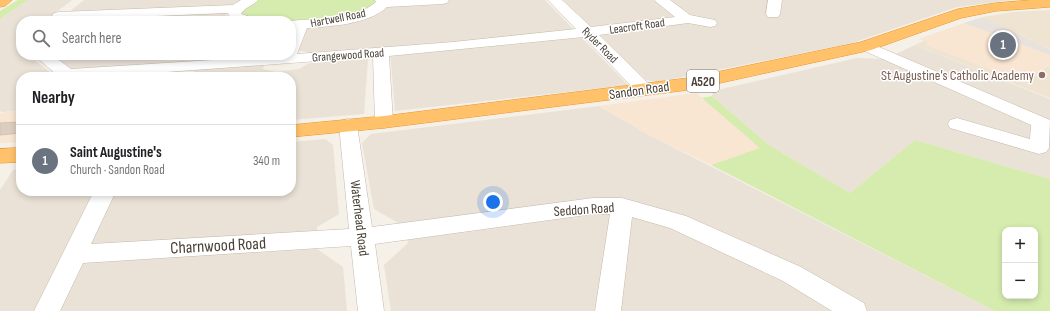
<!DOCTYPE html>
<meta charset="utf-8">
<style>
body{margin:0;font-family:"Sofia Sans Condensed",sans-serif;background:#f6f6f6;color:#202124}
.controls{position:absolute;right:12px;bottom:12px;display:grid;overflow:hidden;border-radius:8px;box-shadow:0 2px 6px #0003}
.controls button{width:36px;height:36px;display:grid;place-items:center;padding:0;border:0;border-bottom:1px solid #e0e0e0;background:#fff;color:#202124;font:20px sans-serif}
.you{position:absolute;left:493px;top:202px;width:14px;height:14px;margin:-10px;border:3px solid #fff;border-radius:50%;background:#1a73e8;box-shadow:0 0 0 6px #1a73e833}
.badge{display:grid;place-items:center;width:26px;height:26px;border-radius:50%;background:#ff2716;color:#fff;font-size:13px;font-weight:700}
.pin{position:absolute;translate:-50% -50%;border:2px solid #fff;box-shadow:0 1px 4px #0006}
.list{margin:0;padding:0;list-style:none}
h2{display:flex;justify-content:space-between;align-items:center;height:52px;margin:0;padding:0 16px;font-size:17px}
h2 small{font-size:13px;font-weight:400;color:#757577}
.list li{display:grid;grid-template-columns:26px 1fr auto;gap:12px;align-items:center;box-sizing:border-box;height:72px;padding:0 16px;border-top:1px solid #e0e0e0}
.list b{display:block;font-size:15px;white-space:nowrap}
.list p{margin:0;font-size:13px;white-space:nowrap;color:#757577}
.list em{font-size:13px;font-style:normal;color:#757577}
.icon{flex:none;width:22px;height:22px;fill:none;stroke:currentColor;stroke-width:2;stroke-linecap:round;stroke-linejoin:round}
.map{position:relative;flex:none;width:1050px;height:311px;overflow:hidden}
.search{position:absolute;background:#fff;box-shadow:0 2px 6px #0003;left:16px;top:16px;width:280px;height:44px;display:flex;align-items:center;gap:10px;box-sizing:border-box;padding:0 14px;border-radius:16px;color:#757577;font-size:15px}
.panel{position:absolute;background:#fff;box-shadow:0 2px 6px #0003;left:16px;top:72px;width:280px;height:124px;border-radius:16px}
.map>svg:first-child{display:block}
.residential{fill:#eae2d6}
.commercial{fill:#f8e5d2}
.industrial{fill:#e8e2dd}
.education{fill:#efe4d1}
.green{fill:#d5ecae;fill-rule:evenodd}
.building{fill:#dbcec0;stroke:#d3c2af}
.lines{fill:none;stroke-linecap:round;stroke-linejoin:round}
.minor-casing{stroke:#c5baad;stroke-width:1}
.highway-casing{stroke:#e9962f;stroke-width:1}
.minor{fill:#fff;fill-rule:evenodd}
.highway{fill:#ffc26a;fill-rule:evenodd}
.education-dot{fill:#8d6e63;stroke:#fff;stroke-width:1.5}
.labels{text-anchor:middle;stroke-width:3;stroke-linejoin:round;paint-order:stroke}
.far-street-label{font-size:12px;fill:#494036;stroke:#fff}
.shield{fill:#fff;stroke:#807972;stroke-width:1}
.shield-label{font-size:13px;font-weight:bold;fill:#494036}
.education-label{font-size:14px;fill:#785e54;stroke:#fff;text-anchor:end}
.street-label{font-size:14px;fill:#494036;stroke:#fff}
.near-street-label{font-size:17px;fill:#494036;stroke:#fff}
</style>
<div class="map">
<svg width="1050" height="311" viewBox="0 0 1050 311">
<rect width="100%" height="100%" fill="#f5f0e8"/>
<g class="residential">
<polygon points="28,0 72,0 45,21 21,21 21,40 17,45 21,50 21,55 28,55 56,77 21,77 21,110 2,112 0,111 0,19"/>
<polygon points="84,0 245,0 233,5 225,13 231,21 58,21"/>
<polygon points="389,0 545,0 628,85 395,111 390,51 310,55 307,52 299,51 307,28 369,17 380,13 387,7"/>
<polygon points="563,0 1012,0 957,7 849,44 657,82 646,80"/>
<polygon points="915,45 1050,99 1050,179 915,140 850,193 769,145 712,96 713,91 857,58 885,59"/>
<polygon points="50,55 272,55 266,58 263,69 277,72 299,69 310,63 368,59 364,114 291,120 291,77 192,77 198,64 73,72"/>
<polygon points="175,72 177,73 175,77 66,77"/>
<polygon points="599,106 647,134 995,311 391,311 384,265 408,243 400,224 374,209 362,143 371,134"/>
<polygon points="325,139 333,145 339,214 317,227 317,249 343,267 347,311 0,311 0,190 13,170 21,168 21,191 291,191 291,142"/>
</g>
<g class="commercial">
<polygon points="964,23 1050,55 1050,67 1047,66 1022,82 927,45 927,42 919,39"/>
<polygon points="696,93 761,148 711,165 647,134 599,106"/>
<polygon points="21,110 21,142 0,143 0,113"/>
</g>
<polygon class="industrial" points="983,17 1050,49 1050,55 964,23"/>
<g class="education">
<polygon points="1050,10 1050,49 983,17 1013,12"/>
<polygon points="924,41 927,42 927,45 1022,82 1048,66 1050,67 1050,98 915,45"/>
</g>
<g class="green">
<polygon points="18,0 28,0 0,19 0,11"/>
<path d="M257 0H378V3C373 6 368 11 363 12 334 22 270 26 241 16L240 9Z"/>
<path d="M712 96 769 145 850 193 915 140 1050 179V311H995L711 165 760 148 702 98ZM1005 230H1035V296H1005Z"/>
</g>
<polygon class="building" points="21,122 21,133 0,135 0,123"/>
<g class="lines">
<defs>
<g id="minor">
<path d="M241 0H258C253 6 245 7 241 14L254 18 256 21H232L228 13 59 20 54 19 52 16 54 13 59 12 233 5Z"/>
<path d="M375 0H449L447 3 442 4 387 7C367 25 332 26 307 28L297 54 453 42 576 29 548 0H562L591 27 675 17 654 0H670L690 15 715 20 717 23 715 26 710 27 688 23 599 35 651 86 654 90 651 94 645 95 639 94 584 37 389 56 393 122 391 126 384 128 377 126 375 122 373 57 98 77H63L57 75 34 55H52L71 69 291 55 292 29 290 21C317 18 354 21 376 2Z"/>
<polygon points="768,0 782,0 780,14 778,17 768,17 766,14"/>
<polygon points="865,41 1050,120 1049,148 1046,152 1039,154 950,128 948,124 950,120 957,118 1030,139 1031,125 860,49 857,46 860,43"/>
<polygon points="348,119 355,121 357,125 372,227 593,198 622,198 686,216 801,267 864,303 867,311 832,311 783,281 670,228 632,217 621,311 595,311 610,214 593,214 375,244 384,311 358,311 351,246 83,263 60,311 34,311 94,191 116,191 91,244 349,229 339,125 341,121"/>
</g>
<g id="highway">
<polygon points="0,0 12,0 5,6 0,7"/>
<polygon points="1032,0 1050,0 1050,7 996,11 961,18 871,50 688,90 384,128 291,137 291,125 384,116 688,78 861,42 958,9 996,3"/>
<polygon points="21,148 21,162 0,163 0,149"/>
</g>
</defs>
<use href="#minor" class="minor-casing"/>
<use href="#highway" class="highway-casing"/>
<use href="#minor" class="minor"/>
<use href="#highway" class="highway"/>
</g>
<circle class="education-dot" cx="1042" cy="75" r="4"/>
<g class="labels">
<g class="far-street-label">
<text transform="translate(338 18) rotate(-11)" y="4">Hartwell Road</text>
<text transform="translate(637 26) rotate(-8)" y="4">Leacroft Road</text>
<text transform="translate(600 45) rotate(45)" y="4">Ryder Road</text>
<text transform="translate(348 55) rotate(-4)" y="4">Grangewood Road</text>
</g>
<rect class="shield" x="687" y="70" width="32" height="22" rx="3"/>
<g class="shield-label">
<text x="703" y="86">A520</text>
</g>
<g class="education-label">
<text x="1034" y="80">St Augustine's Catholic Academy</text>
</g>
<g class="street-label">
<text transform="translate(639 90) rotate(-8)" y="5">Sandon Road</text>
<text transform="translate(584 209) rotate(-4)" y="5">Seddon Road</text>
<text transform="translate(360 218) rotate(83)" y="5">Waterhead Road</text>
</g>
<g class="near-street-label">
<text transform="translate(218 245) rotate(-3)" y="6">Charnwood Road</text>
</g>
</g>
</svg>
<div class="controls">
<button>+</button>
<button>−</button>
</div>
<div class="you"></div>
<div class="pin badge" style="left:1003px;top:45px;background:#6b7280">1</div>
<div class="search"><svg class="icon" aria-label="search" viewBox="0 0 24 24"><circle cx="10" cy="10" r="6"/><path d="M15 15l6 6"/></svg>Search here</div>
<section class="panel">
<h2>Nearby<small></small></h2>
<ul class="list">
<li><span class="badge" style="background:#6b7280">1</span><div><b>Saint Augustine's</b><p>Church · Sandon Road</p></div><em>340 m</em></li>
</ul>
</section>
</div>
